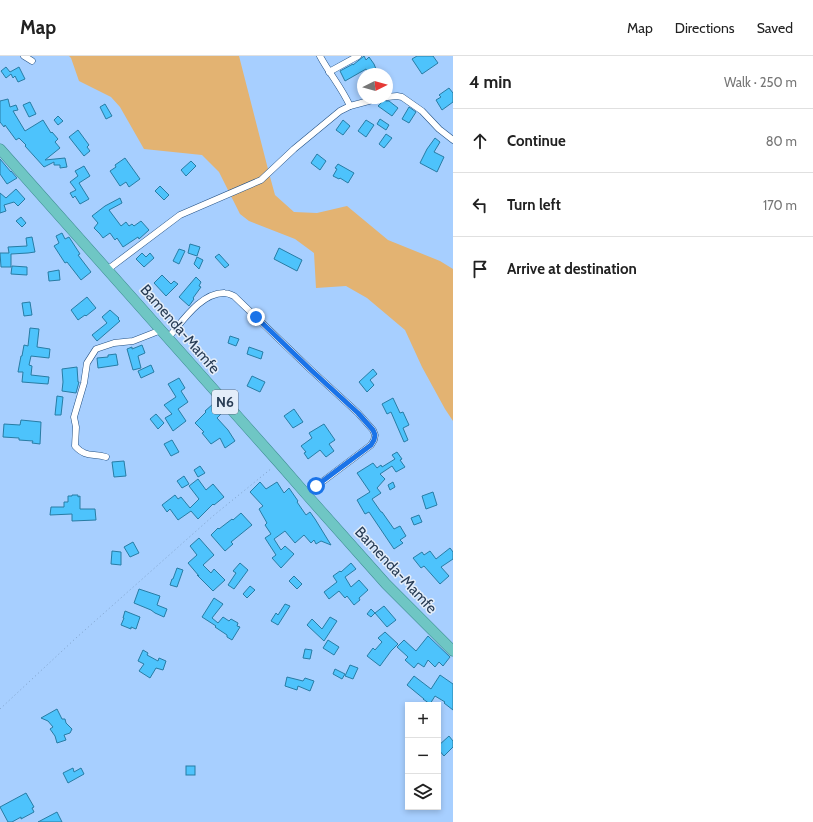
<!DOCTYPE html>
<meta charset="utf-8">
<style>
body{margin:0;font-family:Cabin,sans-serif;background:#f2f2f2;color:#222}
.controls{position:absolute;right:12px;bottom:12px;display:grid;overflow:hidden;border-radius:0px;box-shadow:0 2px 6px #0003}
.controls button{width:36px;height:36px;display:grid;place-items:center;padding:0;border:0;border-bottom:1px solid #e0e0e0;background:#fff;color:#222;font:20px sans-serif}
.compass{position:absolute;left:357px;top:12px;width:36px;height:36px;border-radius:50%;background:#fff;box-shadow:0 2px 6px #0003;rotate:85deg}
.stop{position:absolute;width:12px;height:12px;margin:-9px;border:3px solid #1a73e8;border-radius:50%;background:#fff}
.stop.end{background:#1a73e8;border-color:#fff;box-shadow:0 1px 4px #0008}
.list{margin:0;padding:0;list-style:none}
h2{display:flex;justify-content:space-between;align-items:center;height:52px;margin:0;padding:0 16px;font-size:17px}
h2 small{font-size:13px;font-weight:400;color:#767676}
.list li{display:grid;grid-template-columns:26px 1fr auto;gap:12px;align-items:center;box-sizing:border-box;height:64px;padding:0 16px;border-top:1px solid #e0e0e0}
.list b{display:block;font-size:15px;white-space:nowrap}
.list em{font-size:13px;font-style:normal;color:#767676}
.icon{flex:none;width:22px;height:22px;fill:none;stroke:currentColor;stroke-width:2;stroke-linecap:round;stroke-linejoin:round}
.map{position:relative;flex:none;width:453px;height:766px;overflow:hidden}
header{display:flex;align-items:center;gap:24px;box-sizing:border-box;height:56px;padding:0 20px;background:#fff;border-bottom:1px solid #e0e0e0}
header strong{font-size:19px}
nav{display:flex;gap:22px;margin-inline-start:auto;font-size:14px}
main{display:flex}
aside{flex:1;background:#fff}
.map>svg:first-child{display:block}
.green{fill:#e3b372}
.building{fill:#4dc3fc;stroke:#287ca4}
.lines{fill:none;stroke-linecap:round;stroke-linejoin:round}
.minor-casing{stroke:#225084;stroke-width:7}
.trunk-casing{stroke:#3f8d94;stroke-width:11}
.path{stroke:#7ea0c8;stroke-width:1;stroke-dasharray:1 3;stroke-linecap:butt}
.minor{stroke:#fff;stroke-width:6}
.trunk{stroke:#6fc6c4;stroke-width:10}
.route{stroke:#1a73e8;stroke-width:5}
.labels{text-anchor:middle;stroke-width:3;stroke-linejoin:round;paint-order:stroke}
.shield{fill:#e3edf9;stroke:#607186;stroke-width:1}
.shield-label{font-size:14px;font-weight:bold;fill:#283c54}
.street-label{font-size:15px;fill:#283c54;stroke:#e3edf9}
</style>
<header>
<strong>Map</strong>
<nav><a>Map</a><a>Directions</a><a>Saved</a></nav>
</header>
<main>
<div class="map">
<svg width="453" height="766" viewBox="0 0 453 766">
<rect width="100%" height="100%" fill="#a7cfff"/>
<polygon class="green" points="69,0 239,0 269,117 275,139 294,156 317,157 347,150 388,184 440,205 453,213 453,365 445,353 422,311 405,274 367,242 346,230 316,232 314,197 295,183 249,165 240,158 219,116 202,99 144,93 120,51 111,41 79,25 71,2"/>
<g class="building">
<polygon points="364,0 366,4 369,1 374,8 378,18 368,18 366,13 345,25 340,15 353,8 353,9"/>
<polygon points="417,0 433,0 438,7 422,18 412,3"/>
<polygon points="6,11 10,16 19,11 25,23 18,26 15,20 13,22 11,18 6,22 1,15"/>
<polygon points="449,32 453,37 453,46 442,54 436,44 441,41 439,39"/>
<polygon points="8,43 10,51 16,49 18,54 13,55 25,75 43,64 51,77 52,76 58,83 55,86 60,92 45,104 65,102 67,111 60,112 60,109 54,109 54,106 44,111 25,90 26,89 19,82 16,84 5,69 4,71 0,66 0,45"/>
<polygon points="384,44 386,45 389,45 398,52 392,60 378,50"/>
<polygon points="30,46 36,58 29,61 23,49"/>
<polygon points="105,48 112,60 106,63 100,51"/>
<polygon points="409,51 416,56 409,67 402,63"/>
<polygon points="58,60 63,65 58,69 54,64"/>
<polygon points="380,63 389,69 386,74 377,68"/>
<polygon points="343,64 350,70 343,79 336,74"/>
<polygon points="366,64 374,69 366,81 358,75"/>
<polygon points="78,74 89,89 87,91 90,95 84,100 69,81"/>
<polygon points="386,78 392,82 384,92 379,88"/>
<polygon points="435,82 440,86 434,96 444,101 437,116 420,107 427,93"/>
<polygon points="317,98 326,105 320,114 311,107"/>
<polygon points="125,102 140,123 129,131 126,126 120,130 110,115 116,111 115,109"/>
<polygon points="0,103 11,116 11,115 17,122 7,128 0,118"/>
<polygon points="191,105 196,110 186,120 181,114"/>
<polygon points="338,108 354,117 348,127 340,122 339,123 333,120 337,113 335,112"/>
<polygon points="84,110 90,120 79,127 89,143 80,148 75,140 73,142 70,137 76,134 70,126 78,120 75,115"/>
<polygon points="160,130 169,139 164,144 155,135"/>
<polygon points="16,133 25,143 18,150 14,146 4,149 6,155 0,157 0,137 6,142"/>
<polygon points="120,142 122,147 109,154 121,170 126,166 129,170 132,168 134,170 141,165 149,174 139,183 138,181 123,191 117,182 115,184 110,177 103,182 100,178 94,172 98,167 92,160 105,150"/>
<polygon points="21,161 26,167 22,171 16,165"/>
<polygon points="62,177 65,183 69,181 80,198 78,199 91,216 81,224 67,206 65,207 54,190 59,187 56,180"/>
<polygon points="32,181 35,196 28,197 11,198 11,211 1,211 0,197 9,197 8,191 27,190 26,182"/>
<polygon points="190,188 200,191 197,200 188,197"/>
<polygon points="279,192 302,204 297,215 274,203"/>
<polygon points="179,193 185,195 179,208 173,205"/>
<polygon points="142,197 146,201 150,197 154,202 144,211 136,203"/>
<polygon points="219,198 229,209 225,212 215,201"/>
<polygon points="197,201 203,204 199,213 194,208"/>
<polygon points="12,210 27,211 27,219 11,218"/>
<polygon points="59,214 60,224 49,225 48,216"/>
<polygon points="162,219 171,228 174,225 178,228 166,240 154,227"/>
<polygon points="196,221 201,226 199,230 201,231 193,242 194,243 189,250 179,241"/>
<polygon points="87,241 96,252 86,260 85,259 78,264 71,254"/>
<polygon points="30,246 32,259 24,260 22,247"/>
<polygon points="110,254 119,262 118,263 120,265 97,285 92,279 107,267 102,261"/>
<polygon points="30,272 39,273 37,291 50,293 49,302 31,300 29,309 32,310 31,319 49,321 48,328 22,326 23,316 18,316 21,300 22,300 24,289 28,290"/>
<polygon points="230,280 239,283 236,290 228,287"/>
<polygon points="142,289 145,297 138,300 141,312 133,314 127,293 132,291 132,293"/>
<polygon points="249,291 263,296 261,303 247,298"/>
<polygon points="116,298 118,309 98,312 97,302 108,301 108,299"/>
<polygon points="151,309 154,316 141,322 138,315"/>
<polygon points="77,311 78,326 79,326 76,337 62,335 63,326 62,313"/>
<polygon points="373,313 377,318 370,324 374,329 367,336 359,326"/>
<polygon points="252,320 265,326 260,336 247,330"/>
<polygon points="179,322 185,332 181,335 188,346 178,353 186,365 173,375 165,362 172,358 164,349 176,341 168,328"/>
<polygon points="57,340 63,341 61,359 55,359"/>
<polygon points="393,342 400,357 403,356 409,369 403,372 408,384 404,386 391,356 387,358 382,348"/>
<polygon points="213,348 221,358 217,362 228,374 235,385 225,392 220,382 211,388 202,377 204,376 195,367 206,356 205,355"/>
<polygon points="294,353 303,366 293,372 284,360"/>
<polygon points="156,358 164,367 158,373 150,363"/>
<polygon points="21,364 41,366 40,388 32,387 33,385 19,384 19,382 3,381 4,368 20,369"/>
<polygon points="324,368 335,384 329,388 334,395 326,401 320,394 308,403 304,397 306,396 301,390 312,382 309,377"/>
<polygon points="172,384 179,396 171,400 164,388"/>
<polygon points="397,396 402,403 400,404 405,411 396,416 392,410 380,418 385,423 377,432 381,437 372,443 381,456 382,456 394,473 400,470 406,480 400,484 403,487 394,493 369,456 365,458 357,444 370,436 357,417 373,407 377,412 381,409 382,411 395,403 392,399"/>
<polygon points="124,405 126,420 114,421 112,406"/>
<polygon points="200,410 205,417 198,421 194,414"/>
<polygon points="184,420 189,428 182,432 177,425"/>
<polygon points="198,423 206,434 213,428 224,441 214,449 213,448 198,463 191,455 178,464 170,453 167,456 162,449 175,439 178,443 181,441 190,452 199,443 189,430"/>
<polygon points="260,426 266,433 277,426 284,437 289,432 298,445 297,446 306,459 310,456 315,463 331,489 321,485 316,488 314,484 311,487 304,479 295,487 285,475 274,483 281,494 285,490 294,498 281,512 272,502 276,499 265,482 271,478 265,469 267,467 259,453 263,450 250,436"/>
<polygon points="393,426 395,431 390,434 388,429"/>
<polygon points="433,436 437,449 426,453 422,440"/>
<polygon points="72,439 78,439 78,441 80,440 80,453 95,453 96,464 72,465 72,458 50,459 51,451 64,451 64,446 68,446 68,440 72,440"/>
<polygon points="241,457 252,469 231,486 233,488 225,495 211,479 218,472 219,473 232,463 233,464"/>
<polygon points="419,459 422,466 414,469 411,462"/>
<polygon points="199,482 214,499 203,509 211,517 214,513 225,524 213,535 197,519 199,520 188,507 197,499 190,490"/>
<polygon points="133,486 139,497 130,501 124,491"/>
<polygon points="450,492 453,496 453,503 441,511 449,520 440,528 424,510 421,512 413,502 422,496 424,499 430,495 436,503"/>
<polygon points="112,495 121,496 121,509 111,508"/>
<polygon points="240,507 248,514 234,533 228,529 236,517 233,515"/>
<polygon points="351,507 356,513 345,521 351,531 359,524 368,534 359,542 360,544 354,549 347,540 345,542 339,535 329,543 324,536 337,526 333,520 340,515 341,516"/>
<polygon points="177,512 183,514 177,531 170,529 172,523 173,523"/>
<polygon points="294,520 302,528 297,533 289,525"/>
<polygon points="250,530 255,534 247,542 243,538"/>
<polygon points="139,533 160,540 157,549 167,553 164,561 155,557 151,554 134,547"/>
<polygon points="214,542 223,548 212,562 218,567 223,561 229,565 231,563 238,567 237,570 240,571 232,584 227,581 227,579 215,571 216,570 202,561"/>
<polygon points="285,548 290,550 278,569 271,565 276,557 278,559"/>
<polygon points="384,550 396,564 387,571 375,557"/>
<polygon points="371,553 375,557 371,561 367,558"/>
<polygon points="125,555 140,561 136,573 131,571 131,573 121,569 124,562 123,562"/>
<polygon points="330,561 337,565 324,585 307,569 312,563 322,573"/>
<polygon points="385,576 398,588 391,595 380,610 367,600 373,592 375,594 382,586 378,582"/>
<polygon points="428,580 450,601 443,610 439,606 435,611 428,604 424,611 418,607 414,612 405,604 408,601 397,591 404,584 416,595"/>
<polygon points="328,584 339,591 334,599 323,592"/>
<polygon points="305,593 312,594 310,603 303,602"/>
<polygon points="143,594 148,597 147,599 158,605 159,602 166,605 163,614 156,612 150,622 139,615 144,608 138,605"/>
<polygon points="350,609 358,612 353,623 345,620"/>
<polygon points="335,613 345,618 342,623 333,618"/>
<polygon points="440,619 453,628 453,654 444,647 445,646 435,640 430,648 423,643 424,643 407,629 414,620 431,633"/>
<polygon points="287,621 303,625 305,622 314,625 310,635 298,630 297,634 285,630"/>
<polygon points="57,653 62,663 65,663 66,667 72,673 70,677 64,679 66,684 57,687 55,680 50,673 53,671 48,665 41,662"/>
<polygon points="449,680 453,685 453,691 444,700 438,693 438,690"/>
<rect x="186" y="710" width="9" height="9"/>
<polygon points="73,712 74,716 81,712 84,718 68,727 63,717"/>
<polygon points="26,737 34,751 32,752 34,756 21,763 21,761 12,766 8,766 0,751"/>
<polygon points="57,756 62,766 38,766"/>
</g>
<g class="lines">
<defs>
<g id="minor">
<polyline points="24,0 32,5"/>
<path d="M320 0C329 17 342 32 350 50"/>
<polyline points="329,16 358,0"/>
<polyline points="387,41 397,40 402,41 422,55 439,73 453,84"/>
<polyline points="107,214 180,159 261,124 294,93 340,55 350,50 380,42"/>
<path d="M168 282C182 266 201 236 225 237 228 237 231 239 234 240L311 314 358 357 373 374 375 379 374 384 371 389 306 438"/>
<path d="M106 401C92 397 86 402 75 390L76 371 74 361 84 327 87 307 96 293 114 287 133 285 151 278 161 274"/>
</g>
<polyline id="trunk" points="0,93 279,407 306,438 386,528 453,595"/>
</defs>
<use href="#minor" class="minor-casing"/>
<use href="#trunk" class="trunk-casing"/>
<polyline class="path" points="0,653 76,582 213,460 272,412"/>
<use href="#minor" class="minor"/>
<use href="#trunk" class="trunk"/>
</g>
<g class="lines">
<polyline class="route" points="256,261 311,314 358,357 373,374 375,379 374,384 371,389 316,430"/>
</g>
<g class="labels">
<rect class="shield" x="212" y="334" width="26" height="24" rx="3"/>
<g class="shield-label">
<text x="225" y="351">N6</text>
</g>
<g class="street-label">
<text transform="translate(180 273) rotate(49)" y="5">Bamenda-Mamfe</text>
<text transform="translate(396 514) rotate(47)" y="5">Bamenda-Mamfe</text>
</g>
</g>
</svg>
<div class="controls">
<button>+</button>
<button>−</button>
<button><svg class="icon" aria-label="layers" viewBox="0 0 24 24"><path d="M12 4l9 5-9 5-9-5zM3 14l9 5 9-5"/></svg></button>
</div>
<svg class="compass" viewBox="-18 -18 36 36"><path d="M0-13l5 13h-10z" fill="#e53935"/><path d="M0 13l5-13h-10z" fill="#767676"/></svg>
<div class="stop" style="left:316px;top:430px"></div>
<div class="stop end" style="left:256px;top:261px"></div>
</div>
<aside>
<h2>4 min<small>Walk · 250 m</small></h2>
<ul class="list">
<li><svg class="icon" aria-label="ahead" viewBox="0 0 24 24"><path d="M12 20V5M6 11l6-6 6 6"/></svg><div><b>Continue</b></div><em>80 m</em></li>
<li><svg class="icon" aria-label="left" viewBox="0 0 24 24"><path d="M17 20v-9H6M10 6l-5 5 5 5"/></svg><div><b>Turn left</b></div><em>170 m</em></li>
<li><svg class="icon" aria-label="arrive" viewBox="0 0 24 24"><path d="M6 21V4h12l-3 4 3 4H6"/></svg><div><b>Arrive at destination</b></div></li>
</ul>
</aside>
</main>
